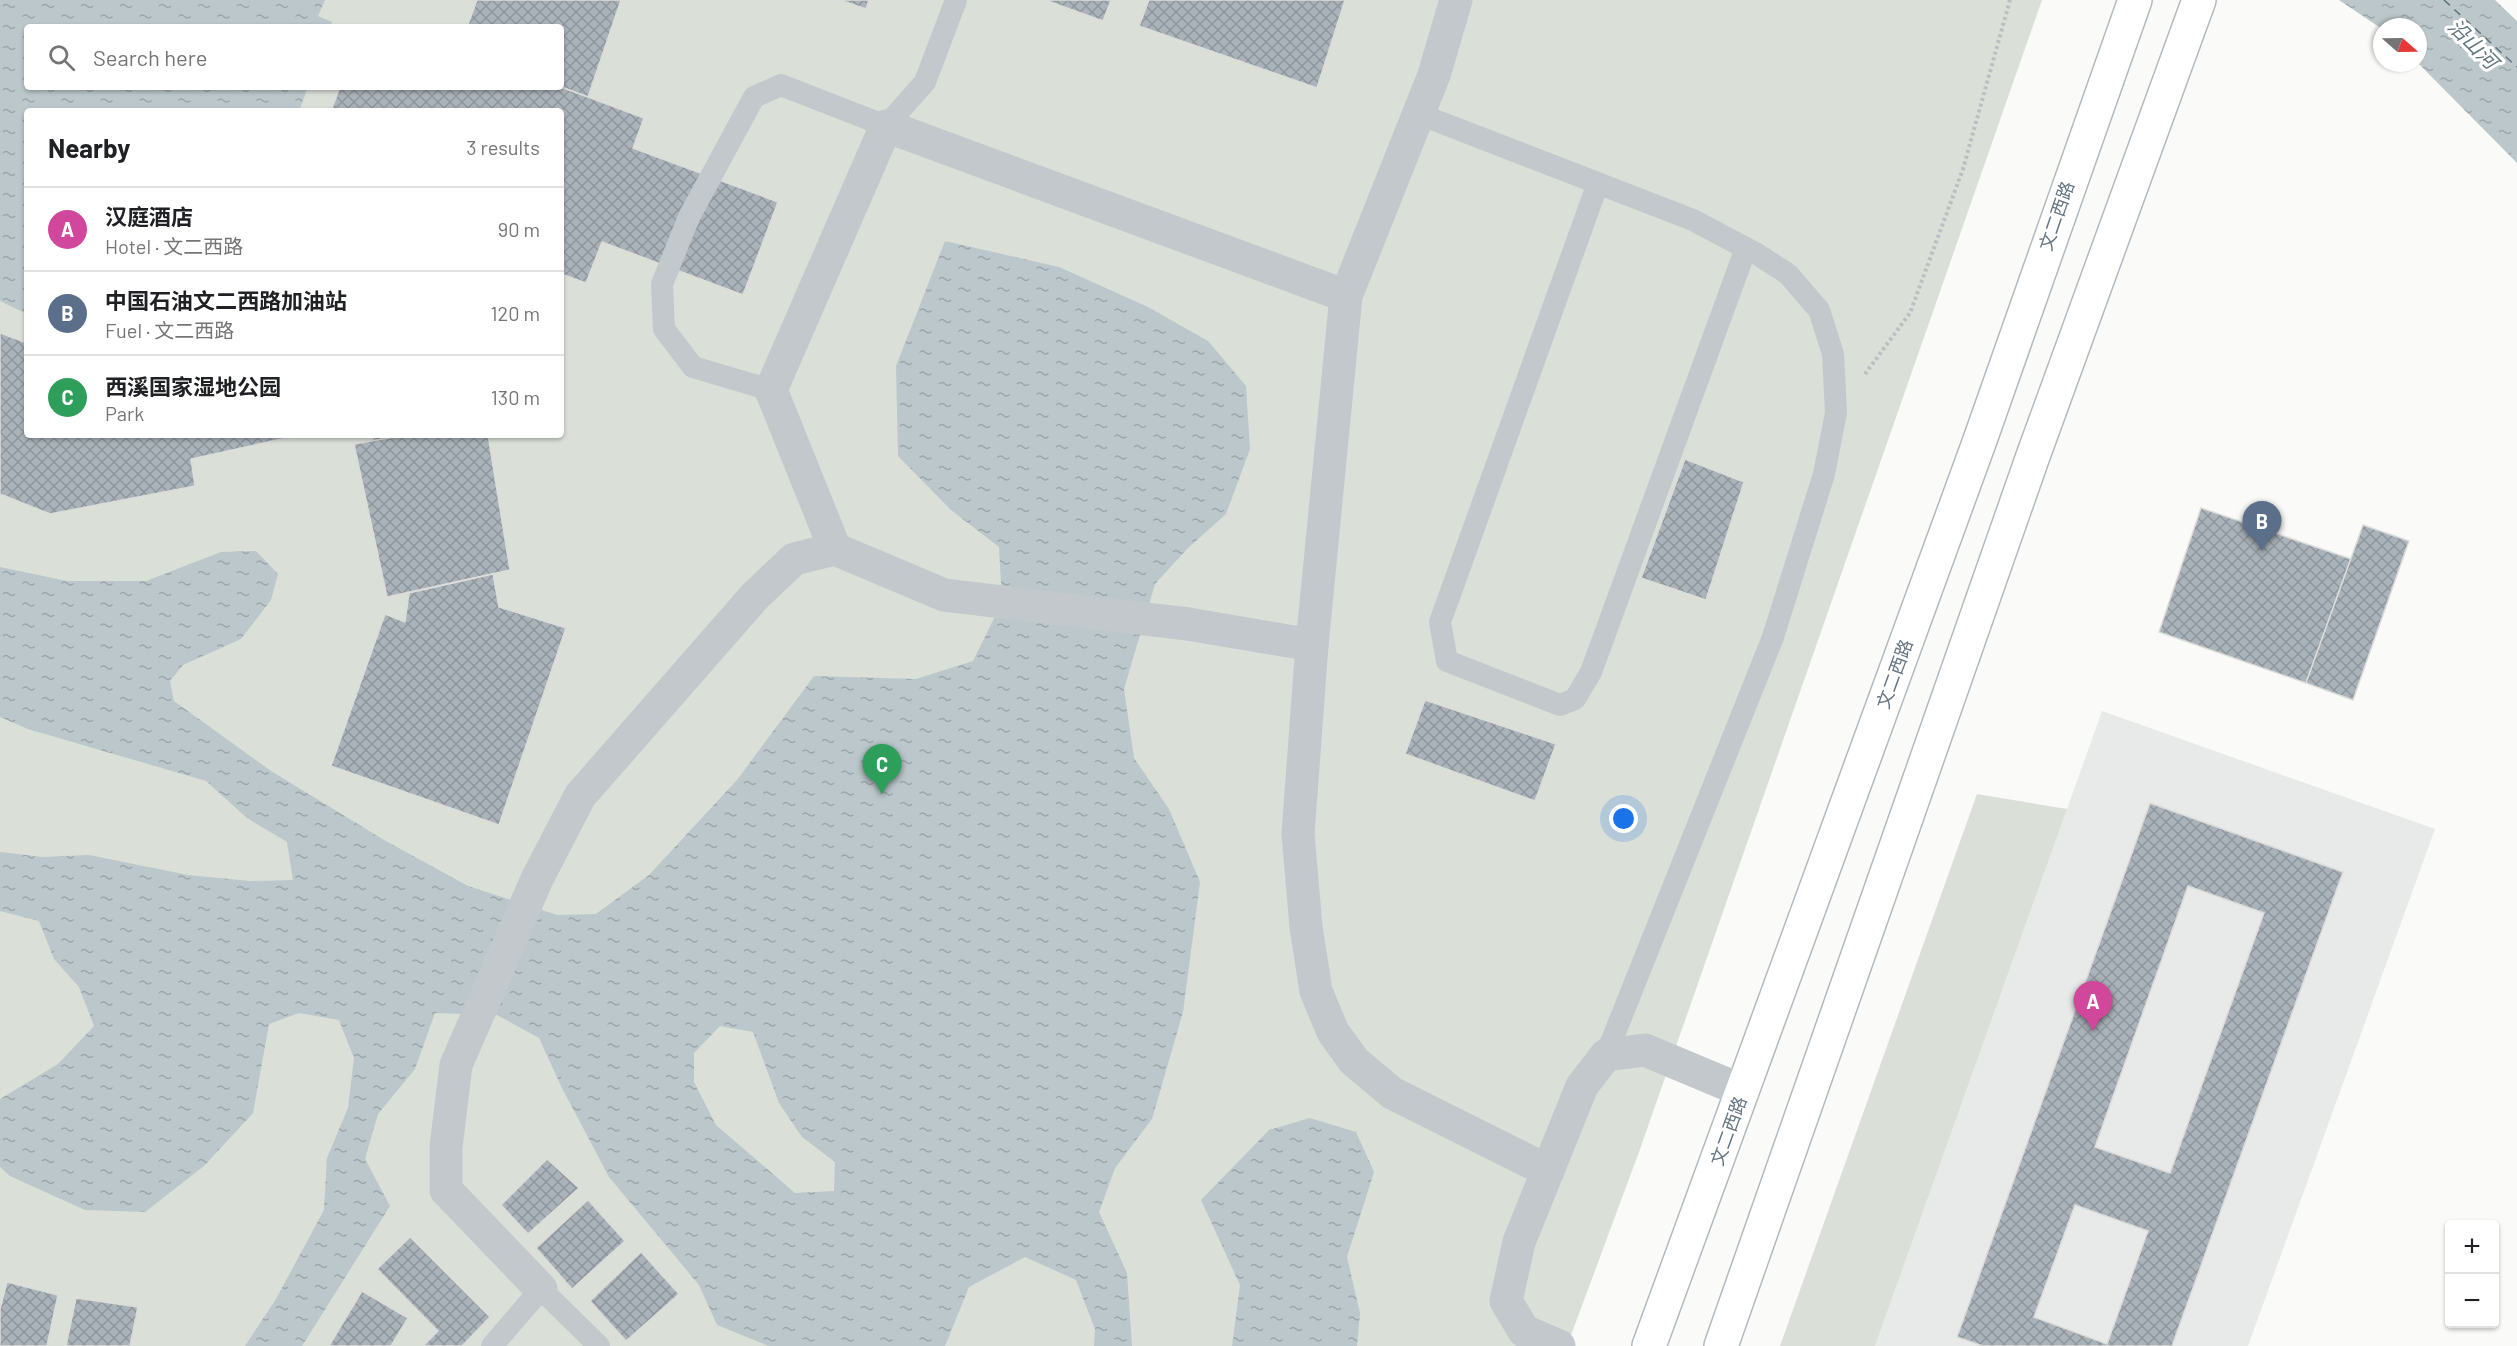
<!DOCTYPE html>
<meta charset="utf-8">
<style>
body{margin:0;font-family:Barlow,"Noto Sans SC",sans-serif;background:#f2f2f2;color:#202124}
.controls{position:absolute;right:18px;bottom:18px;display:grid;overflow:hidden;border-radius:6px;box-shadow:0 2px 4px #0004}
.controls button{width:54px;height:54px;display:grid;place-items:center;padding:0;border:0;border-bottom:2px solid #e0e0e0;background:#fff;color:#202124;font:30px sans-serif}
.compass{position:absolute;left:2373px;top:18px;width:54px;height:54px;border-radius:50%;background:#fff;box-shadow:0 2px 4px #0004;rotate:110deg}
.you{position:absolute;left:1624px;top:819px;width:21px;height:21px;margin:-15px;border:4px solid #fff;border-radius:50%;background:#1a73e8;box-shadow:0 0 0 9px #1a73e833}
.badge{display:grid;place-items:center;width:39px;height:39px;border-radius:50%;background:#0f766e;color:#fff;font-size:20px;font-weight:700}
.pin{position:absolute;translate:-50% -50px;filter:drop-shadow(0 2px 3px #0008)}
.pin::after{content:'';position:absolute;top:32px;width:21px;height:18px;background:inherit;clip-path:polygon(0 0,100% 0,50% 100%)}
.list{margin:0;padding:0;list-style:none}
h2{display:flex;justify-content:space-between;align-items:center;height:78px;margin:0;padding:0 24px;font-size:26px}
h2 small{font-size:20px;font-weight:400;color:#757577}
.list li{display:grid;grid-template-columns:39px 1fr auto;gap:18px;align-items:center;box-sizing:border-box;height:84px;padding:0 24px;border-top:2px solid #e0e0e0}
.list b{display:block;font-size:22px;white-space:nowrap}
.list p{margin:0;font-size:20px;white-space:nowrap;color:#757577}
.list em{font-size:20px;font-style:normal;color:#757577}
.icon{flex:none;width:33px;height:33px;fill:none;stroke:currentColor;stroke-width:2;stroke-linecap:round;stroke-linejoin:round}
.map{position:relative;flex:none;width:2517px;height:1346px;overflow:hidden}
.search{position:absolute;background:#fff;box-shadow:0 2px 4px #0004;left:24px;top:24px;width:540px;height:66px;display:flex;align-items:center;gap:15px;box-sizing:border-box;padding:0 21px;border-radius:6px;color:#757577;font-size:22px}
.panel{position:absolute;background:#fff;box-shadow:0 2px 4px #0004;left:24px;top:108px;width:540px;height:330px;border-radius:6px}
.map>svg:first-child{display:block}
.built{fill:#e8e9e9}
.green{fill:#dadfd7;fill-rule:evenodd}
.water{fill:url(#water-ripples);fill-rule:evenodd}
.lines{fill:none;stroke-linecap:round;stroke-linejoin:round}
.ferry{stroke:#60757c;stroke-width:1.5;stroke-dasharray:8 6;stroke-linecap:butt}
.building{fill:url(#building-cross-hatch);stroke:#dcdcda;stroke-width:1.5;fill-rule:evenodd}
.secondary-casing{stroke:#b3babf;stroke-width:36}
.path{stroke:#bbbfc2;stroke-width:4;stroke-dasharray:3 3;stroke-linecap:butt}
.lane{stroke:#c3c8cc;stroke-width:22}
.street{stroke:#c3c8cc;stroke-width:33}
.secondary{stroke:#fff;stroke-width:33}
.labels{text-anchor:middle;stroke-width:6;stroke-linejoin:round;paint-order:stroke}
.street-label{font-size:18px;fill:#657683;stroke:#fff}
.water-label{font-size:20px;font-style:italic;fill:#60757c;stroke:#fff}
</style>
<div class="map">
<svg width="2517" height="1346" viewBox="0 0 2517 1346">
<defs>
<pattern id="water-ripples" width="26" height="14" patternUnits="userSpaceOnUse" patternTransform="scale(1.5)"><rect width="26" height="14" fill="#bbc7cb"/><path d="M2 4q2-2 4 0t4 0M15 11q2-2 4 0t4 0" fill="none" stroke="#9ca6aa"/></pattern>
<pattern id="building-cross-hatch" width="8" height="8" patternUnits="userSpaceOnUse" patternTransform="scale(1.5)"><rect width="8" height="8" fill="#aab3b9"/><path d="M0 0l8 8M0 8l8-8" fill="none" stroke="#8e969c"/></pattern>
</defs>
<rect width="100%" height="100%" fill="#fafaf8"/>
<polygon class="built" points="2102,711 2435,829 2248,1346 1875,1346"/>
<g class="green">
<path d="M0 0H2042L1639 1152 1567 1346H0ZM27 27H561V87H27ZM27 111H561V435H27Z"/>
<polygon points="1977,794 2067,809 1875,1346 1780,1346"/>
</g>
<g class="water">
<polygon points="0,0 325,0 318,16 332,22 330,27 27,27 27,87 308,87 299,111 27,111 27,314 0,301"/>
<polygon points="2339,0 2495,0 2517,21 2517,163 2418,63 2418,27 2382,29"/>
<path d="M945 241 1059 267 1148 307 1208 341 1246 386 1250 449 1226 514 1187 549 1155 584 1124 689 1134 758 1169 809 1200 882 1183 1012 1152 1119 1115 1168 1099 1212 1127 1273 1132 1346H1094L1095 1329 1076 1280 1025 1257 969 1287 945 1346H769L717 1325 699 1285 609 1177 562 1088 539 1038 497 1015 435 1013 415 1069 378 1114 365 1159 390 1206 302 1346H245L276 1299 324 1210 327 1158 348 1108 354 1058 339 1020 299 1013 269 1024 253 1113 204 1166 145 1212 85 1210 10 1176 0 1167V1099L58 1064 94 1026 79 987 54 959 39 921 0 911V852L43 857 89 855 188 875 250 881 293 880 287 842 247 818 206 781 28 729 0 717V567L67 581H146L221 552 256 551 278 574 271 600 241 639 183 665 170 681 174 701 271 771 384 840 468 886 557 915 596 914 649 875 737 780 814 676 916 679 973 661 1002 602 999 547 951 510 898 456 896 366ZM720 1026 753 1032 779 1103 802 1137 835 1162 834 1191 795 1193 716 1125 694 1082V1053Z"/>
<polygon points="1310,1118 1356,1132 1374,1172 1347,1257 1360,1313 1357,1346 1232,1346 1240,1285 1201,1200 1269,1130"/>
</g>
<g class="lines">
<polyline class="ferry" points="2444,0 2517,67"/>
</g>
<g class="building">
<polygon points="477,0 621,0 588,97 561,87 561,27 467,27"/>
<polygon points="840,0 869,0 866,9"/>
<polygon points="1045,0 1111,0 1103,21"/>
<polygon points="1149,0 1345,0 1317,88 1139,26"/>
<polygon points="340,87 561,87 644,118 633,148 778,202 743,295 602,242 586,283 561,274 561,111 331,111"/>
<polygon points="0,333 27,343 27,435 300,435 191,459 195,486 50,514 0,494"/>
<polygon points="372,435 405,435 373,441"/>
<polygon points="406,435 488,435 510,570 387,597 354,444"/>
<polygon points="1685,459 1744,482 1706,600 1641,578"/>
<polygon points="2201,508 2351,559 2306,683 2159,632"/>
<polygon points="2363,525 2409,541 2353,700 2306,683"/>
<polygon points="493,574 499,607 566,628 499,825 331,766 385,614 405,622 409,593"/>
<polygon points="1425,700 1556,744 1535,801 1405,754"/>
<path d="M2150 803 2343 872 2172 1346H1983L1957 1337ZM2188 886 2264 913 2170 1173 2095 1147ZM2075 1205 2148 1231 2107 1344 2034 1317Z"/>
<polygon points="547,1159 579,1188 528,1234 501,1205"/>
<polygon points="588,1200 625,1241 572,1289 536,1248"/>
<polygon points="410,1237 490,1317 462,1346 423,1346 438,1331 377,1269"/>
<polygon points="641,1252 679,1294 626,1341 590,1301"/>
<polygon points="7,1282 58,1295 47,1346 0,1346 0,1309"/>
<polygon points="362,1291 408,1318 391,1346 329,1346"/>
<polygon points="76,1298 138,1307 130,1346 66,1346"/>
</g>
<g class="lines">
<defs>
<g id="secondary">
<polyline points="1649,1346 1980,440 2135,0"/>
<polyline points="1721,1346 2033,456 2199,0"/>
</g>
</defs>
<use href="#secondary" class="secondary-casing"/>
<polyline class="path" points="1865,374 1910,313 1963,169 2010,0"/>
<g class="lane">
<polyline points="1419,114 1693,220 1757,254 1788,274 1819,310 1833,354 1836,413 1824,474 1773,637 1606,1055"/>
<polyline points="1598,183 1440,622 1447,661 1560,705 1575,699 1591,672 1746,248"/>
<polyline points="771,390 693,367 664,329 662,284 689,217 754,97 781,85 886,126 925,82 956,0"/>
<polyline points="492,1346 541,1289 599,1346"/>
</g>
<g class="street">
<polyline points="1456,0 1434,75 1346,296 1312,645 1298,834 1306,927 1316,991 1333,1032 1354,1061 1392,1093 1548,1171"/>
<polyline points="835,549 771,390 886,126 1346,296"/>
<polyline points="541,1289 446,1190 446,1147 456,1065 537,879 580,796 754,597 794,559 835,549 944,595 1188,624 1312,645"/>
<polyline points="1559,1346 1524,1331 1506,1301 1519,1242 1582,1086 1606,1055 1645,1050 1743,1091"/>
</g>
<use href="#secondary" class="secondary"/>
</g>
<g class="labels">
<g class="street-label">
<text transform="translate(2057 216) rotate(-71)" y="6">文二西路</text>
<text transform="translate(1895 674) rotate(-70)" y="6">文二西路</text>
<text transform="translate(1729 1131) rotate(-70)" y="6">文二西路</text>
</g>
<g class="water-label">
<text transform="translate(2473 44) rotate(45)" y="7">沿山河</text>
</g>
</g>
</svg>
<div class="controls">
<button>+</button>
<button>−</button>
</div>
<svg class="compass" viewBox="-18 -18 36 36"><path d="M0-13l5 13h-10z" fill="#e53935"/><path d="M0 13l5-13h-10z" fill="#757577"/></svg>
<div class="you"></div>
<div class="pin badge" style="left:2093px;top:1031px;background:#d1479c">A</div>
<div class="pin badge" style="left:2262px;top:551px;background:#5c6f8a">B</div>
<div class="pin badge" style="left:882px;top:794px;background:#2e9e5b">C</div>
<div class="search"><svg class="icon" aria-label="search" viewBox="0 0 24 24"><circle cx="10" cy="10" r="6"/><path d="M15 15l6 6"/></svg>Search here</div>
<section class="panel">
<h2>Nearby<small>3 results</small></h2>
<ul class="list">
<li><span class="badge" style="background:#d1479c">A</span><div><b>汉庭酒店</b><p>Hotel · 文二西路</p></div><em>90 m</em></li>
<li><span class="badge" style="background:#5c6f8a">B</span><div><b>中国石油文二西路加油站</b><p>Fuel · 文二西路</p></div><em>120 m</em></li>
<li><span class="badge" style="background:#2e9e5b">C</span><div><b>西溪国家湿地公园</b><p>Park</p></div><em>130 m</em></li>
</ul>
</section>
</div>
